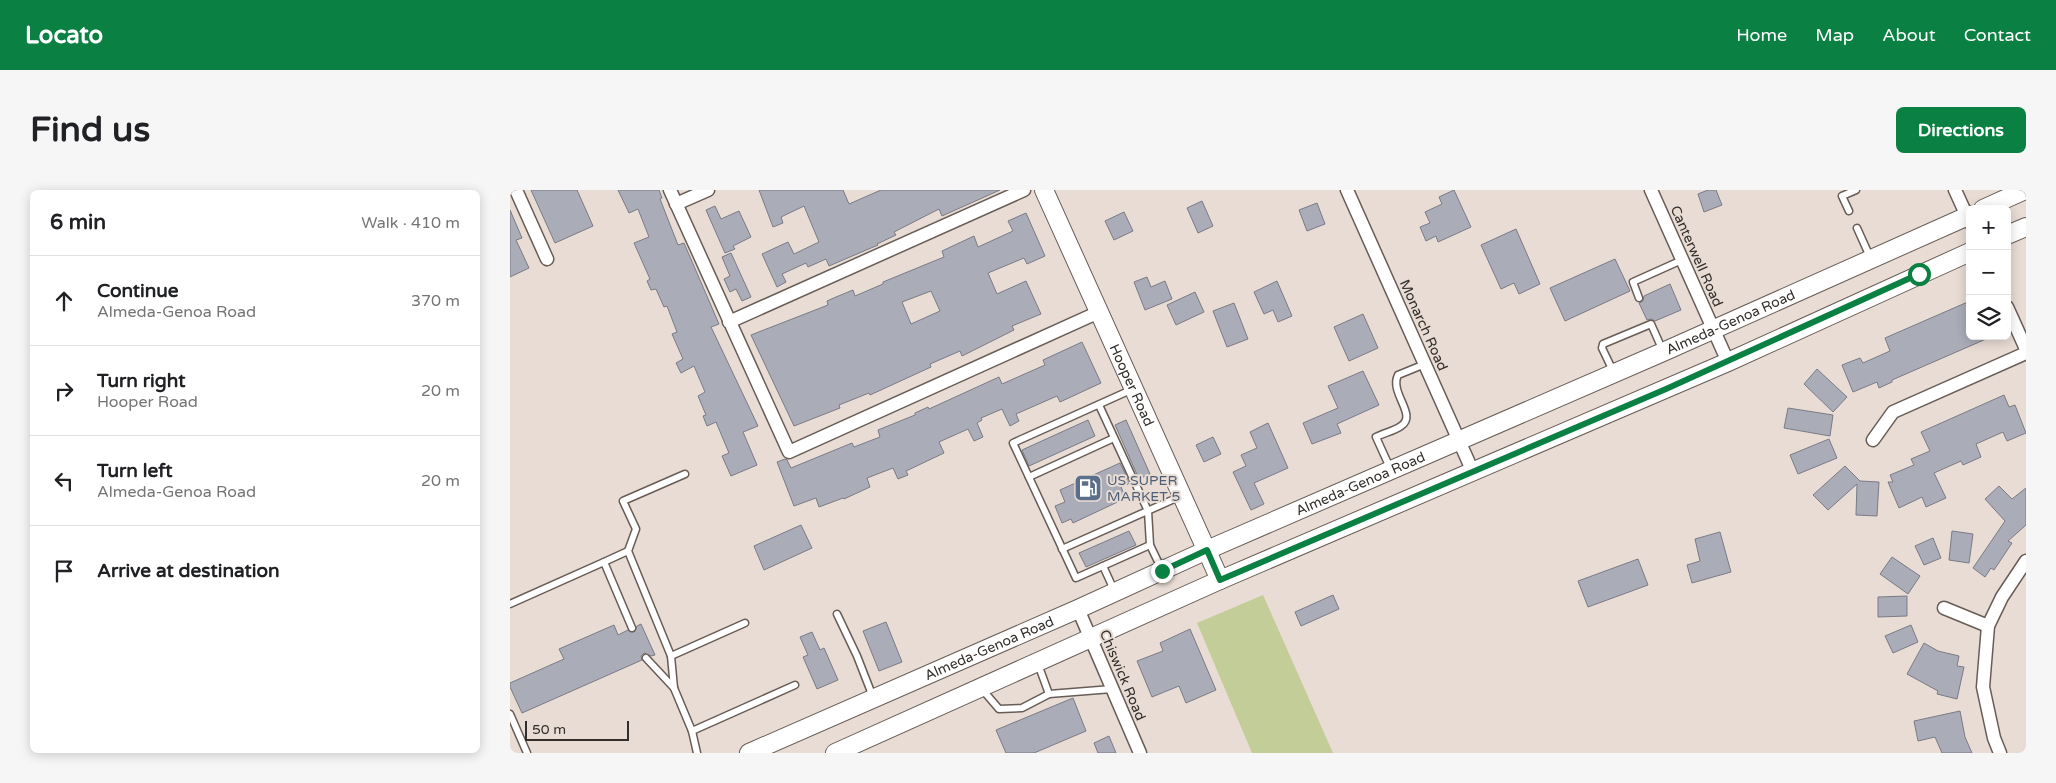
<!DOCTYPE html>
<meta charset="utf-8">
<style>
body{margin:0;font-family:"Varela Round",sans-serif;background:#f6f6f6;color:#202124}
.controls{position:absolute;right:15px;top:15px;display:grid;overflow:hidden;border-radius:8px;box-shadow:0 2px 12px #0003}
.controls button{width:45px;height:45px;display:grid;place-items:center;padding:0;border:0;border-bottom:1px solid #e0e0e0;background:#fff;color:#202124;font:25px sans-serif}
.scale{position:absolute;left:15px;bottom:12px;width:104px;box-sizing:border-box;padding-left:5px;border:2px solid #322e2b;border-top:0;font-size:14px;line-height:18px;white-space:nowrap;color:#322e2b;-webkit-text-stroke:4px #e8dcd4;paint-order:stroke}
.stop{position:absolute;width:15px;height:15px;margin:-11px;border:4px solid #0b8043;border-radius:50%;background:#fff}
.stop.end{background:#0b8043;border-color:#fff;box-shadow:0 1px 5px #0008}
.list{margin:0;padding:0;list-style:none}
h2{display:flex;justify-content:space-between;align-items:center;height:65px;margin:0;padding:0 20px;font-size:21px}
h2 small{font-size:16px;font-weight:400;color:#757577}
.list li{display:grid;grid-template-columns:32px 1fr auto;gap:15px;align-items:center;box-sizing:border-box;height:90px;padding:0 20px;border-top:1px solid #e0e0e0}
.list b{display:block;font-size:19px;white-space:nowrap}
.list p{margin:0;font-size:16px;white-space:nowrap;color:#757577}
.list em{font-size:16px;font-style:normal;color:#757577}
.icon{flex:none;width:28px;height:28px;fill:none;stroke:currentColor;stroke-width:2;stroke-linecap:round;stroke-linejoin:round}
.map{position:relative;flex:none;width:1516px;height:563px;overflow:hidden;border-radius:8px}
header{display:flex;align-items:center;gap:30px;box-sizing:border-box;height:70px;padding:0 25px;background:#0b8043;color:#fff}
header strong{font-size:24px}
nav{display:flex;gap:28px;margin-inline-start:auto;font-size:18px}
.intro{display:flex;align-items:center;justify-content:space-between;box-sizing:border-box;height:120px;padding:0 30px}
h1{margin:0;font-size:35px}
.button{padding:12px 22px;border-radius:8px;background:#0b8043;color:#fff;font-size:18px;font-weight:700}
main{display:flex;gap:30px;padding:0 30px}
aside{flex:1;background:#fff;border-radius:8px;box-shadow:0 2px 12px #0003}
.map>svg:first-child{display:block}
.green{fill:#c3cd98}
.building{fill:#aaacb7;stroke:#7a7b86;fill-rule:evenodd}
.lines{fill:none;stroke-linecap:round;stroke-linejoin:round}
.lane-casing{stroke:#675d56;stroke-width:9}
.street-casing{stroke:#675d56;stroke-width:15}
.secondary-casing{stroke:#675d56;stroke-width:20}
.lane{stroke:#fff;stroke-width:6}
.street{stroke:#fff;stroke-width:12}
.secondary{stroke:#fff;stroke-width:18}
.route{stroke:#0b8043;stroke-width:6}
.labels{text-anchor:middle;stroke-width:4;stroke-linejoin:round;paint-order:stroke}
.street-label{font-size:14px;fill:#322e2b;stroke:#e8dcd4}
.service-label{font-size:14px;fill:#4e5e75;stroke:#e8dcd4;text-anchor:start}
</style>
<header>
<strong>Locato</strong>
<nav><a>Home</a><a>Map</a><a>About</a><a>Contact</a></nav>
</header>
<div class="intro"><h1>Find us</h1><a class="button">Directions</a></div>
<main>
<aside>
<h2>6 min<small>Walk · 410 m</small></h2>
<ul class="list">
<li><svg class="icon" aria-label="ahead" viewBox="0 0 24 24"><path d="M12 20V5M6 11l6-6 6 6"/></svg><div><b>Continue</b><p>Almeda-Genoa Road</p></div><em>370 m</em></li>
<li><svg class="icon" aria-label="right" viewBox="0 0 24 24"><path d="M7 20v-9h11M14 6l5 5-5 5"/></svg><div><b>Turn right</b><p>Hooper Road</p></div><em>20 m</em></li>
<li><svg class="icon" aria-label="left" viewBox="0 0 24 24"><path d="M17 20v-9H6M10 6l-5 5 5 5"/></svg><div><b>Turn left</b><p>Almeda-Genoa Road</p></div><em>20 m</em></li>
<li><svg class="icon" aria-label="arrive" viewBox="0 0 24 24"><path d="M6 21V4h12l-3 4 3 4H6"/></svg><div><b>Arrive at destination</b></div></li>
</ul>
</aside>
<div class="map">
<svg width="1516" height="563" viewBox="0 0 1516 563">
<rect width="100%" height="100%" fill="#e8dcd4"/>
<polygon class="green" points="753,405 823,563 742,563 687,433"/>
<g class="building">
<polygon points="21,0 67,0 83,36 45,53"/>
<polygon points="108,0 149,0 152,8 150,9 168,55 174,53 209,134 201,137 248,236 233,242 247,275 221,286 212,266 219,263 206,232 197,236 193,226 196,225 188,206 195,202 184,176 171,183 166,173 173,169 162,144 167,142 157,116 154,117 146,99 141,100 137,91 140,89 124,53 139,47 128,19 119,23"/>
<polygon points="249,0 333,0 339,14 371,0 490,0 432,26 429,19 384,42 386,45 367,54 368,55 319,76 316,69 298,77 296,73 272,84 276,92 267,97 252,64 278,52 284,64 309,52 294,16 271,27 273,33 263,37"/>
<polygon points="944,0 961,37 928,52 926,46 916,51 910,37 920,33 915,22 932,14 929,7"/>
<polygon points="1198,0 1206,0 1212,15 1194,22 1188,4"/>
<polygon points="692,11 703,36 688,43 677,18"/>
<polygon points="807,13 815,34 797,41 789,20"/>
<polygon points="205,16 211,29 229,21 241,47 223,56 225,59 215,63 196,20"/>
<polygon points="0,20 12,48 6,50 19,78 0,87"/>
<polygon points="614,22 623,41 604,50 595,31"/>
<path d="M516 23 535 66 517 74 514 68 478 83 487 104 516 91 531 124 502 136 504 140 452 166 450 161 420 174 421 177 360 205 359 203 329 215 330 218 284 236 241 145 318 115 317 111 326 107 343 100 345 106 373 94V92L434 67 432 61 464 46 468 57 503 41 498 31ZM421 101 430 121 401 134 392 112Z"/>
<polygon points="1006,39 1030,94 1009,104 1004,93 991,99 971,55"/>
<polygon points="221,63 241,107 232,111 226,99 220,102 214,89 220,86 212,67"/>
<polygon points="1105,69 1120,101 1055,131 1040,98"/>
<polygon points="637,87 641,97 655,91 662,109 635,120 624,92"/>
<polygon points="767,91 782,126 768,132 763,120 754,124 744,102"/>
<polygon points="1160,94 1171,120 1145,131 1141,129 1137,130 1129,113 1133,111 1134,106"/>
<polygon points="685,102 694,122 666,135 657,115"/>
<polygon points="1460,111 1460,146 1483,146 1382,190 1382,192 1369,198 1367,192 1343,202 1332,175 1350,168 1353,173 1380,161 1375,148"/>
<polygon points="724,113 738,149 717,157 703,121"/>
<polygon points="853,124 868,158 839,171 824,137"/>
<polygon points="572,152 591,193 550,212 547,206 506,224 509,231 500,236 492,219 471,228 472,230 467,233 473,247 464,251 458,239 429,252 434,263 396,281 398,285 388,289 383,278 357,288 360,297 334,309 333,308 309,317 306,308 284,316 267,272 275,269 277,270 281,278 342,253 344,257 370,247 368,240 405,225 405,223 418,217 419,219 489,187 492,194 535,175 533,170"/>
<polygon points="1307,179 1337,207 1323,222 1294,194"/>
<polygon points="853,181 869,215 827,234 831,243 802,254 793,233 828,218 818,196"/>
<polygon points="1494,205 1499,217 1505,215 1516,243 1497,251 1493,242 1466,254 1471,267 1453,275 1451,271 1424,283 1436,308 1416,317 1412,307 1389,318 1378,292 1383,292 1380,285 1404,275 1401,269 1420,261 1411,242"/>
<polygon points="1278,218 1323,225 1320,246 1274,238"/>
<polygon points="578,230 585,246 519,276 512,260"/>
<polygon points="616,230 640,284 629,289 605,235"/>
<polygon points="758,233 778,278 744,293 754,314 741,320 723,282 736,276 731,265 747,258 740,242"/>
<polygon points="703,247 711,264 694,272 686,255"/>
<polygon points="1319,249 1327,268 1288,284 1280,265"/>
<polygon points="610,273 620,293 611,297 616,308 563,333 561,329 552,333 545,316 555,312 550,300"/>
<polygon points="1335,276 1350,291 1369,292 1367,326 1346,325 1347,294 1318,320 1303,305"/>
<polygon points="1489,296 1502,309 1516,298 1516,335 1498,351 1502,353 1484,380 1481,378 1475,387 1463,378 1495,331 1475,309"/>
<polygon points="291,335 302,358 254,380 244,356"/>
<polygon points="619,341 626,355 576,377 569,363"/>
<polygon points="1442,341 1463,344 1459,373 1439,370"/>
<polygon points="1210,342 1221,382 1182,393 1177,375 1190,371 1185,349"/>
<polygon points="1423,348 1431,368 1414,375 1405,356"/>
<polygon points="1382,367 1410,386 1398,404 1370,384"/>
<polygon points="1128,369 1138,395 1078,417 1068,391"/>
<polygon points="823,405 829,419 791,436 785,422"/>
<polygon points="1397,406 1397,426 1368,427 1368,407"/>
<polygon points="376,432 392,472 369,481 353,441"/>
<polygon points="131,434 145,465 141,466 134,463 131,466 132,470 12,523 0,497 0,493 54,469 49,459 104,435 108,445 118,440 124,442 127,436"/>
<polygon points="1401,435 1408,452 1383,463 1375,446"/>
<polygon points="680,439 706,500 676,513 669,496 642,507 627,471 653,461 650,453"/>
<polygon points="302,442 310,460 314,458 328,490 307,499 293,467 298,465 290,447"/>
<polygon points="1414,453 1428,461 1449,466 1447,476 1454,477 1447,509 1427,504 1428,501 1397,484"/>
<polygon points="563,508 576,541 524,563 496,563 486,540"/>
<polygon points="1450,521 1455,547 1462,563 1432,563 1425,547 1408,551 1404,531"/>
<polygon points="599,546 606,563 588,563 584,553"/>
</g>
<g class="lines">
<defs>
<g id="lane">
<polyline points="1339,21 1332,6 1346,0"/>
<polyline points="1347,38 1361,69"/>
<polyline points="1129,108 1123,92 1172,70"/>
<polyline points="1104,183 1092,158 1093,154 1141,134 1153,161"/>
<polyline points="623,199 503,253 566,388 640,355"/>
<polyline points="589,215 638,321 640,355 652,380"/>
<path d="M881 280 866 247C874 243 884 241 891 236 908 225 879 203 888 185L915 174"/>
<polyline points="519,287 604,248"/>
<polyline points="552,359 671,306"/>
<polyline points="118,361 126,339 113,311 175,284"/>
<polyline points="94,372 118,361 161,466 235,433"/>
<polyline points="593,376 604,400"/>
<polyline points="0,414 94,372 122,438"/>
<polyline points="327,424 347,466 363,507"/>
<polyline points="161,466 164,498"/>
<polyline points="136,468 164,498 182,541 187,563"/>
<polyline points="528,474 539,504 602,499"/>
<polyline points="471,498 489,519 512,518 539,504"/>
<polyline points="0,524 17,563"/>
<polyline points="182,541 285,495"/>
</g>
<g id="street">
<polyline points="6,0 37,69"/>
<polyline points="160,0 279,262 589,122"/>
<polyline points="837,0 963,282"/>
<polyline points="1141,0 1218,172"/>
<polyline points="1445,0 1460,33"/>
<polyline points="166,14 198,0"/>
<polyline points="1497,117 1516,159"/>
<polyline points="219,132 514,0"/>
<polyline points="1363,250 1383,222 1516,163"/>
<polyline points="1434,418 1478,436"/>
<polyline points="568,419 630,563"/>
<polyline points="1490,563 1484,548 1473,497 1478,436 1492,407 1516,371"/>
</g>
<g id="secondary">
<path id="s1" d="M534 0 710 390"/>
<polyline points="1473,19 1515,0"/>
<polyline points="1497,45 1516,37"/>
<path id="s2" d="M239 563 568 419 697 360 1153 162 1460 25"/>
<polyline points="325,563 710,390 1218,172 1460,62"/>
</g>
</defs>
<use href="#lane" class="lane-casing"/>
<use href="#street" class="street-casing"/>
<use href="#secondary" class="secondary-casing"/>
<use href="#lane" class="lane"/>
<use href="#street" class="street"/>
<use href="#secondary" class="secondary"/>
</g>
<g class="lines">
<polyline class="route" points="652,381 697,360 710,390 1156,199 1409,84"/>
</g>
<defs>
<symbol id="fuel-square" viewBox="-11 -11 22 22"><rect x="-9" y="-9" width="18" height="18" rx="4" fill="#5c6f8a" stroke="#e8dcd4"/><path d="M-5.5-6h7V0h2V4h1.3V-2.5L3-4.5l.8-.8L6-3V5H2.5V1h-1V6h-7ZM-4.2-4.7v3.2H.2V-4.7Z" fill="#fff"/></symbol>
</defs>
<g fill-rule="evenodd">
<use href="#fuel-square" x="562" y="282" width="32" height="32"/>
</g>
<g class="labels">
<g class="street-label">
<text transform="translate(1187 66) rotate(66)" y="5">Canterwell Road</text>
<text dy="5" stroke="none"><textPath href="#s2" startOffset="1072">Almeda-Genoa Road</textPath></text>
<text transform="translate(914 135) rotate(66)" y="5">Monarch Road</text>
<text dy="5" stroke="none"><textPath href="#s1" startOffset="214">Hooper Road</textPath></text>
<text dy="5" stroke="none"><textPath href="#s2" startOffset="668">Almeda-Genoa Road</textPath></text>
<text dy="5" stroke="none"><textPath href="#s2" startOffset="262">Almeda-Genoa Road</textPath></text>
<text transform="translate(613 485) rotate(67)" y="5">Chiswick Road</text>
</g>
<g class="service-label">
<text x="597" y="295">US SUPER<tspan x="597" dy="16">MARKET 5</tspan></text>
</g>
</g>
</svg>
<div class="controls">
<button>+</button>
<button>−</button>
<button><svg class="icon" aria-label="layers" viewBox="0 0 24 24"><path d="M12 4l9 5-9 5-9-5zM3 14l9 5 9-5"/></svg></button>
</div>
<div class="scale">50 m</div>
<div class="stop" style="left:1409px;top:84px"></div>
<div class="stop end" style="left:652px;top:381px"></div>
</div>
</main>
